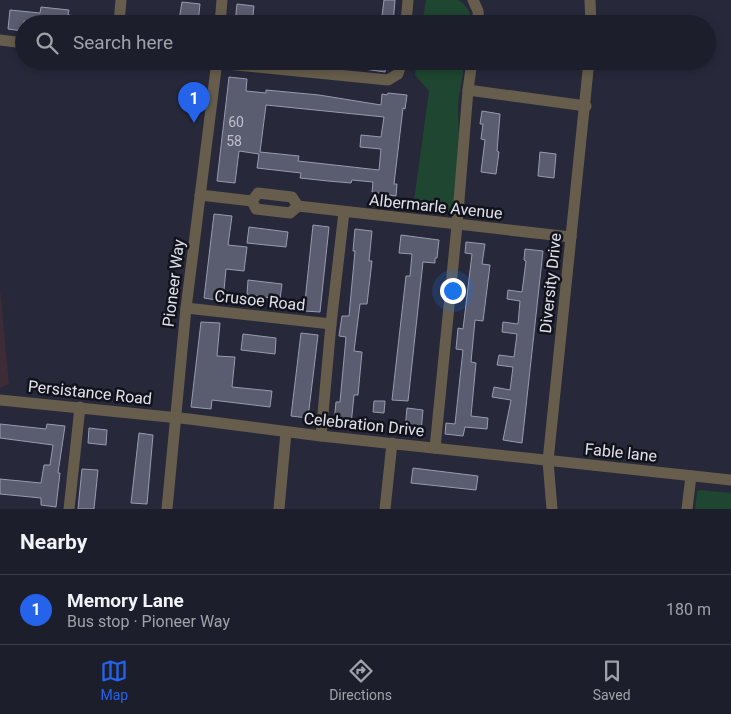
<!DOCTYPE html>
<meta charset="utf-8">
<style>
body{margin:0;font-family:Roboto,sans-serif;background:#252734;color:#f1f3f6}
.you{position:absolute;left:452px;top:290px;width:18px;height:18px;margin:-12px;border:4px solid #fff;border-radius:50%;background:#1a73e8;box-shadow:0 0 0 8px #1a73e833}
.badge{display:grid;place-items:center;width:32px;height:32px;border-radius:50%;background:#2563eb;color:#fff;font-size:16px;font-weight:700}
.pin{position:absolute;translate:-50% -41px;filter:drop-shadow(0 1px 2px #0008)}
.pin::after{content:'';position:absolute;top:26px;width:18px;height:15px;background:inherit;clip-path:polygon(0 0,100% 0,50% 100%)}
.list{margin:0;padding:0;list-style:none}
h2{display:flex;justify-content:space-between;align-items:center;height:65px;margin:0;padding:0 20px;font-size:21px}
h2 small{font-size:16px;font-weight:400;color:#a0a2a9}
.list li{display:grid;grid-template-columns:32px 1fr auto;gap:15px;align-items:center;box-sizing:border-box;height:70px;padding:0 20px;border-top:1px solid #3b3c48}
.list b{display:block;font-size:19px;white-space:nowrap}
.list p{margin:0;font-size:16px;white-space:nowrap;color:#a0a2a9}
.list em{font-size:16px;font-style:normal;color:#a0a2a9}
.icon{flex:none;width:28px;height:28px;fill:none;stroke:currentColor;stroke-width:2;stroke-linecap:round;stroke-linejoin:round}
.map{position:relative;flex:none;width:731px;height:509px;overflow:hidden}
.search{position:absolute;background:#1d1e2c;box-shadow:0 2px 8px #0003;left:15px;right:15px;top:15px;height:55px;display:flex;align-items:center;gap:12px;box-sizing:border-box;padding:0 18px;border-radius:28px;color:#a0a2a9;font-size:19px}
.sheet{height:135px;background:#1d1e2c}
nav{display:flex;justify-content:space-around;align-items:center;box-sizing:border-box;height:70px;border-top:1px solid #3b3c48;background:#1d1e2c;font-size:14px;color:#a0a2a9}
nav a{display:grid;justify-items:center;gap:2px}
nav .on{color:#2563eb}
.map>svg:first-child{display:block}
.education{fill:#3d2b35}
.green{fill:#1e4630}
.building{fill:#5a5c70;stroke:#989bb1;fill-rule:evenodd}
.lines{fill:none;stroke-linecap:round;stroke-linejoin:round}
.minor{stroke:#665d4c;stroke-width:11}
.labels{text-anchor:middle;stroke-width:5;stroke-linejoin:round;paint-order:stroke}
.number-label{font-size:14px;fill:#bec0cd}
.street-label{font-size:16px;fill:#dfe1ec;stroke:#11121a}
</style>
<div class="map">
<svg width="731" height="509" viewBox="0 0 731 509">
<rect width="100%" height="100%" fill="#27283a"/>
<polygon class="education" points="0,288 9,384 0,388"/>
<g class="green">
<path d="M426 0H458C468 5 470 13 473 24H422Z"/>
<polygon points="417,61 465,61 458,104 459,140 453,212 413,208 429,91 415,75"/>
<polygon points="699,490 731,493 731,509 695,509 697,492"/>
</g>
<g class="building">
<polygon points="384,0 395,0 393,24 381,24"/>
<polygon points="182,2 200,4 198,23 179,20"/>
<polygon points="237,4 254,6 252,24 235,23"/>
<polygon points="41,7 69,10 68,15 92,18 92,24 47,24 24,21 23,31 8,29 10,10 40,13"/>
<polygon points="365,61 386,61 385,72 364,69"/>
<path d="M229 77 247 79 246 91 266 93V90L319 95 381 105 382 94 387 95 388 93 407 95 405 109 403 108 394 184H397L396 196 372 192 373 182 352 180 351 183 328 181 300 178 301 173 257 168 259 154 239 151 235 183 217 181ZM266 105 384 117 381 137 361 135 360 147 381 149 379 170 298 161 299 156 260 152Z"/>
<polygon points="482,111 500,114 497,151 499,152 496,174 481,172 485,140 481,139 483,124 480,124"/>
<polygon points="540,152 556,154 554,178 538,176"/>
<polygon points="214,214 232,216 228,245 247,247 244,271 226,269 223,301 204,298"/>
<polygon points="313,225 329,227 320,312 304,311"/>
<polygon points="249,227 288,232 286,247 247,243"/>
<polygon points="355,229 372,231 369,261 372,261 367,304 360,304 354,351 362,352 358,395 354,395 351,425 334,423 336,402 340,402 346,337 339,336 342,316 349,316 355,251 353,251"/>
<polygon points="401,235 439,240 437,258 435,258 435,263 423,262 408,401 392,400 406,276 410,276 412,254 399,253"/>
<polygon points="466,242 485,244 482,264 490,265 483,321 475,320 471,362 476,363 471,416 488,418 487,429 465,427 463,436 445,434 446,423 455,424 463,350 456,349 458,328 463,329 472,254 465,253"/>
<polygon points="525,249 543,251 522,443 503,440 511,400 492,397 494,387 510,390 513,367 497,365 499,355 514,357 517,334 502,332 503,322 518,324 520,301 507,299 508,290 522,292 526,261 524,260"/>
<polygon points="248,280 282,284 280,299 247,295"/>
<polygon points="201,322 220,323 217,356 235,357 232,387 272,391 270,407 212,400 211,409 191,407"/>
<polygon points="301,333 318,335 308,418 291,416"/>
<polygon points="243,334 276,338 275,354 241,350"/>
<polygon points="374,401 385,401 384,413 373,412"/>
<polygon points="407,408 423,410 421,431 405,429"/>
<polygon points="0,424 46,429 47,424 65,426 58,473 60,473 56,507 41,505 41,498 0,494 0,479 41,483 44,465 50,465 53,445 0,438"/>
<polygon points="89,428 107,430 106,445 88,443"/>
<polygon points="139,433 153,435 147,504 131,503"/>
<polygon points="413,468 478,476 476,490 411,483"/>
<polygon points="82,469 98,470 94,509 78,509"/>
</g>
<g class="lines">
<g class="minor">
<polyline points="473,0 478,11 479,24"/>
<polyline points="590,0 591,24"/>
<polyline points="119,24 121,0"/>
<polyline points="220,24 222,0"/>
<polyline points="406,24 408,0"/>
<polyline points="0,40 24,43"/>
<polyline points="196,61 388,80 398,74 402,61"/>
<polyline points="468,90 586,106"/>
<polyline points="200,195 252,201"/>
<polyline points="252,201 256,209 290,213 298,206 571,237"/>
<polyline points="252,201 258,193 292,197 298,206"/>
<polyline points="186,308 331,324"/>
<polyline points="0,400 189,419 321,436 731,480"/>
<polyline points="321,436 331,324 344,212"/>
<polyline points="435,448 457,225 468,90 472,61"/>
<polyline points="69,509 80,407"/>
<polyline points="167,509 186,308 217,61"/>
<polyline points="279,509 286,432"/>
<polyline points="385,509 392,443"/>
<polyline points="552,509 548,461 589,61"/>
<polyline points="687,509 691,476"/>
</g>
</g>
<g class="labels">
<g class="number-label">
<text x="236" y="127">60</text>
<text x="234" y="146">58</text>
</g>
<g class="street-label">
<text transform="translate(436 206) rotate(6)" y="6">Albermarle Avenue</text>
<text transform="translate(173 283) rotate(-83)" y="6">Pioneer Way</text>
<text transform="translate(550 283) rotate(-84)" y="6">Diversity Drive</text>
<text transform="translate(260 300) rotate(6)" y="6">Crusoe Road</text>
<text transform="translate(90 392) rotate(6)" y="6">Persistance Road</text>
<text transform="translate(364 424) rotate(6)" y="6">Celebration Drive</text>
<text transform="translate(621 452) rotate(6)" y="6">Fable lane</text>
</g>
</g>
</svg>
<div class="you"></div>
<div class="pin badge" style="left:194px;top:123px">1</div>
<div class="search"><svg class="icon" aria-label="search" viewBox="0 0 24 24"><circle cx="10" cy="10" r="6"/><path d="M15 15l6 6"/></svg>Search here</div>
</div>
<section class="sheet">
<h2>Nearby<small></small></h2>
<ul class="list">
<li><span class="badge">1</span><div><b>Memory Lane</b><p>Bus stop · Pioneer Way</p></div><em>180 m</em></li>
</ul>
</section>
<nav>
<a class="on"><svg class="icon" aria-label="map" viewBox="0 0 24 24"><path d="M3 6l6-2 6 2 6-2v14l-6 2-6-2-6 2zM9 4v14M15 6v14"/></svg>Map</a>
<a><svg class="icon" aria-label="directions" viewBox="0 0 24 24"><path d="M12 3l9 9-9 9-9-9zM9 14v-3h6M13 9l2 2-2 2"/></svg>Directions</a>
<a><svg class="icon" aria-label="saved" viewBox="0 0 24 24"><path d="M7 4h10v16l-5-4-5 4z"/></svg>Saved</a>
</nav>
